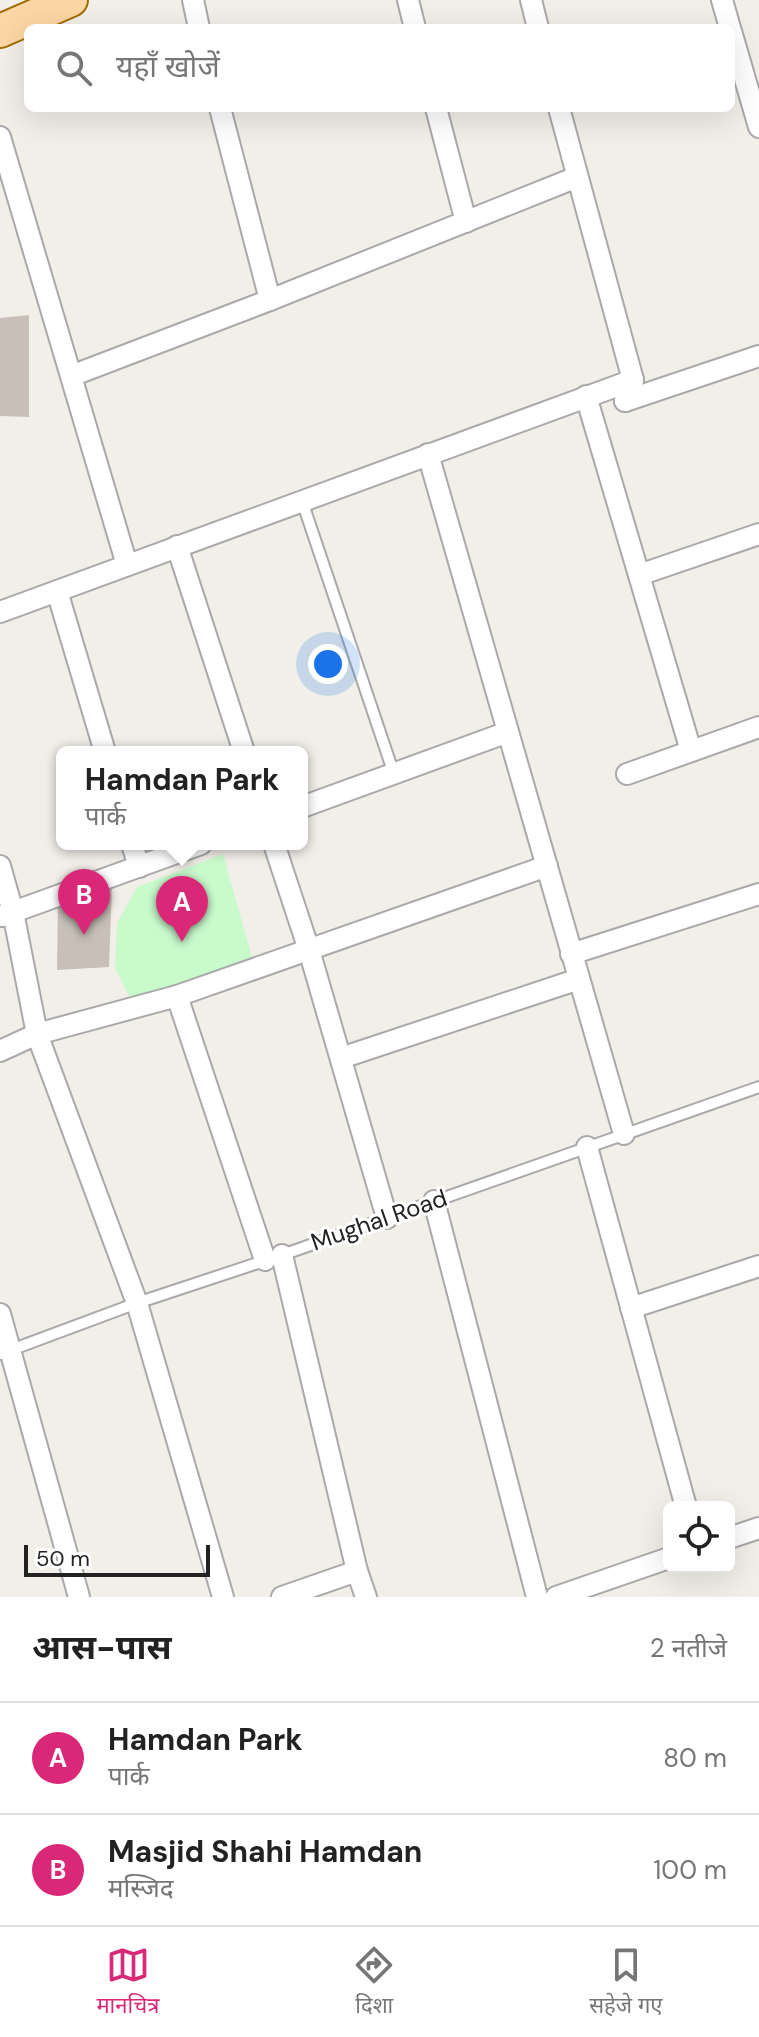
<!DOCTYPE html>
<html lang="hi">
<meta charset="utf-8">
<style>
body{margin:0;font-family:"DM Sans","Noto Sans Devanagari",sans-serif;background:#f6f6f6;color:#222}
.controls{position:absolute;right:24px;bottom:24px;display:grid;overflow:hidden;border-radius:12px;box-shadow:0 8px 32px #0002}
.controls button{width:72px;height:72px;display:grid;place-items:center;padding:0;border:0;border-bottom:2px solid #e0e0e0;background:#fff;color:#222;font:40px sans-serif}
.scale{position:absolute;left:24px;bottom:20px;width:186px;box-sizing:border-box;padding-left:8px;border:4px solid #222;border-top:0;font-size:22px;line-height:28px;white-space:nowrap;color:#222;-webkit-text-stroke:6px #fff;paint-order:stroke}
.you{position:absolute;left:328px;top:664px;width:28px;height:28px;margin:-20px;border:6px solid #fff;border-radius:50%;background:#1a73e8;box-shadow:0 0 0 12px #1a73e833}
.badge{display:grid;place-items:center;width:52px;height:52px;border-radius:50%;background:#db2777;color:#fff;font-size:26px;font-weight:700}
.pin{position:absolute;translate:-50% -66px;filter:drop-shadow(0 2px 4px #0008)}
.pin::after{content:'';position:absolute;top:42px;width:28px;height:24px;background:inherit;clip-path:polygon(0 0,100% 0,50% 100%)}
.popup{position:absolute;left:56px;top:746px;width:252px;height:104px;box-sizing:border-box;display:grid;place-content:center;border-radius:12px;background:#fff;filter:drop-shadow(0 2px 6px #0005);font-size:26px;white-space:nowrap;color:#767676}
.popup b{font-size:30px;color:#222}
.popup::after{content:'';position:absolute;left:50%;top:100%;margin-left:-16px;border:16px solid transparent;border-top-color:#fff}
.list{margin:0;padding:0;list-style:none}
h2{display:flex;justify-content:space-between;align-items:center;height:104px;margin:0;padding:0 32px;font-size:34px}
h2 small{font-size:26px;font-weight:400;color:#767676}
.list li{display:grid;grid-template-columns:52px 1fr auto;gap:24px;align-items:center;box-sizing:border-box;height:112px;padding:0 32px;border-top:2px solid #e0e0e0}
.list b{display:block;font-size:30px;white-space:nowrap}
.list p{margin:0;font-size:26px;white-space:nowrap;color:#767676}
.list em{font-size:26px;font-style:normal;color:#767676}
.icon{flex:none;width:44px;height:44px;fill:none;stroke:currentColor;stroke-width:2;stroke-linecap:round;stroke-linejoin:round}
.map{position:relative;flex:none;width:759px;height:1597px;overflow:hidden}
.search{position:absolute;background:#fff;box-shadow:0 8px 32px #0002;left:24px;right:24px;top:24px;height:88px;display:flex;align-items:center;gap:20px;box-sizing:border-box;padding:0 28px;border-radius:12px;color:#767676;font-size:30px}
.sheet{height:328px;background:#fff}
nav{display:flex;justify-content:space-around;align-items:center;box-sizing:border-box;height:112px;border-top:2px solid #e0e0e0;background:#fff;font-size:22px;color:#767676}
nav a{display:grid;justify-items:center;gap:4px}
nav .on{color:#db2777}
.map>svg:first-child{display:block}
.park{fill:#c8facc}
.building{fill:#c7bfb8}
.lines{fill:none;stroke-linecap:round;stroke-linejoin:round}
.service-casing{stroke:#a9a9a9;stroke-width:14}
.minor-casing{stroke:#a9a9a9;stroke-width:24}
.primary-casing{stroke:#a06b00;stroke-width:36}
.service{stroke:#fff;stroke-width:10}
.minor{stroke:#fff;stroke-width:20}
.primary{stroke:#fcd6a4;stroke-width:32}
.labels{text-anchor:middle;stroke-width:6;stroke-linejoin:round;paint-order:stroke}
.street-label{font-size:24px;fill:#222;stroke:#fff}
</style>
<div class="map">
<svg width="759" height="1597" viewBox="0 0 759 1597">
<rect width="100%" height="100%" fill="#f2efe9"/>
<polygon class="park" points="223,854 253,961 133,1004 115,968 117,923 137,887"/>
<g class="building">
<polygon points="29,315 29,417 0,416 0,318"/>
<polygon points="112,885 109,967 57,970 58,901"/>
</g>
<g class="lines">
<defs>
<g id="service">
<polyline points="302,501 394,774"/>
<polyline points="0,1354 137,1303 282,1255 759,1087"/>
</g>
<g id="minor">
<polyline points="193,0 199,28"/>
<polyline points="408,0 415,28"/>
<polyline points="531,0 538,28"/>
<polyline points="722,0 730,28"/>
<polyline points="731,31 759,127"/>
<polyline points="220,108 270,300"/>
<polyline points="436,108 466,222"/>
<polyline points="559,108 633,380 625,401"/>
<polyline points="0,137 127,565"/>
<polyline points="71,376 270,300 577,177"/>
<polyline points="586,396 691,751"/>
<polyline points="625,401 759,356"/>
<polyline points="428,454 624,1134"/>
<polyline points="177,546 244,752"/>
<polyline points="639,575 759,534"/>
<polyline points="57,591 105,752"/>
<polyline points="0,612 633,380"/>
<polyline points="627,774 759,727"/>
<polyline points="302,807 508,732"/>
<polyline points="132,844 139,867"/>
<polyline points="274,844 309,950 387,1218"/>
<polyline points="0,866 13,912 37,1034 137,1303 223,1597"/>
<polyline points="2,916 201,844"/>
<polyline points="571,954 759,894"/>
<polyline points="177,996 265,1260"/>
<polyline points="0,1051 37,1034 177,996 547,866"/>
<polyline points="341,1058 579,979"/>
<polyline points="587,1147 686,1507"/>
<polyline points="434,1201 537,1597"/>
<polyline points="282,1255 357,1571 366,1597"/>
<polyline points="631,1308 759,1266"/>
<polyline points="0,1314 79,1597"/>
<polyline points="729,1538 759,1528"/>
<polyline points="282,1597 357,1571"/>
<polyline points="556,1597 669,1558"/>
</g>
<polyline id="primary" points="0,31 71,0"/>
</defs>
<use href="#service" class="service-casing"/>
<use href="#minor" class="minor-casing"/>
<use href="#primary" class="primary-casing"/>
<use href="#service" class="service"/>
<use href="#minor" class="minor"/>
<use href="#primary" class="primary"/>
</g>
<g class="labels">
<g class="street-label">
<text transform="translate(379 1220) rotate(-19)" y="8">Mughal Road</text>
</g>
</g>
</svg>
<div class="controls">
<button><svg class="icon" aria-label="locate" viewBox="0 0 24 24"><circle cx="12" cy="12" r="6"/><path d="M12 2v4M12 18v4M2 12h4M18 12h4"/></svg></button>
</div>
<div class="scale">50 m</div>
<div class="you"></div>
<div class="pin badge" style="left:182px;top:942px">A</div>
<div class="popup"><b>Hamdan Park</b>पार्क</div>
<div class="pin badge" style="left:84px;top:935px">B</div>
<div class="search"><svg class="icon" aria-label="search" viewBox="0 0 24 24"><circle cx="10" cy="10" r="6"/><path d="M15 15l6 6"/></svg>यहाँ खोजें</div>
</div>
<section class="sheet">
<h2>आस-पास<small>2 नतीजे</small></h2>
<ul class="list">
<li><span class="badge">A</span><div><b>Hamdan Park</b><p>पार्क</p></div><em>80 m</em></li>
<li><span class="badge">B</span><div><b>Masjid Shahi Hamdan</b><p>मस्जिद</p></div><em>100 m</em></li>
</ul>
</section>
<nav>
<a class="on"><svg class="icon" aria-label="map" viewBox="0 0 24 24"><path d="M3 6l6-2 6 2 6-2v14l-6 2-6-2-6 2zM9 4v14M15 6v14"/></svg>मानचित्र</a>
<a><svg class="icon" aria-label="directions" viewBox="0 0 24 24"><path d="M12 3l9 9-9 9-9-9zM9 14v-3h6M13 9l2 2-2 2"/></svg>दिशा</a>
<a><svg class="icon" aria-label="saved" viewBox="0 0 24 24"><path d="M7 4h10v16l-5-4-5 4z"/></svg>सहेजे गए</a>
</nav>
